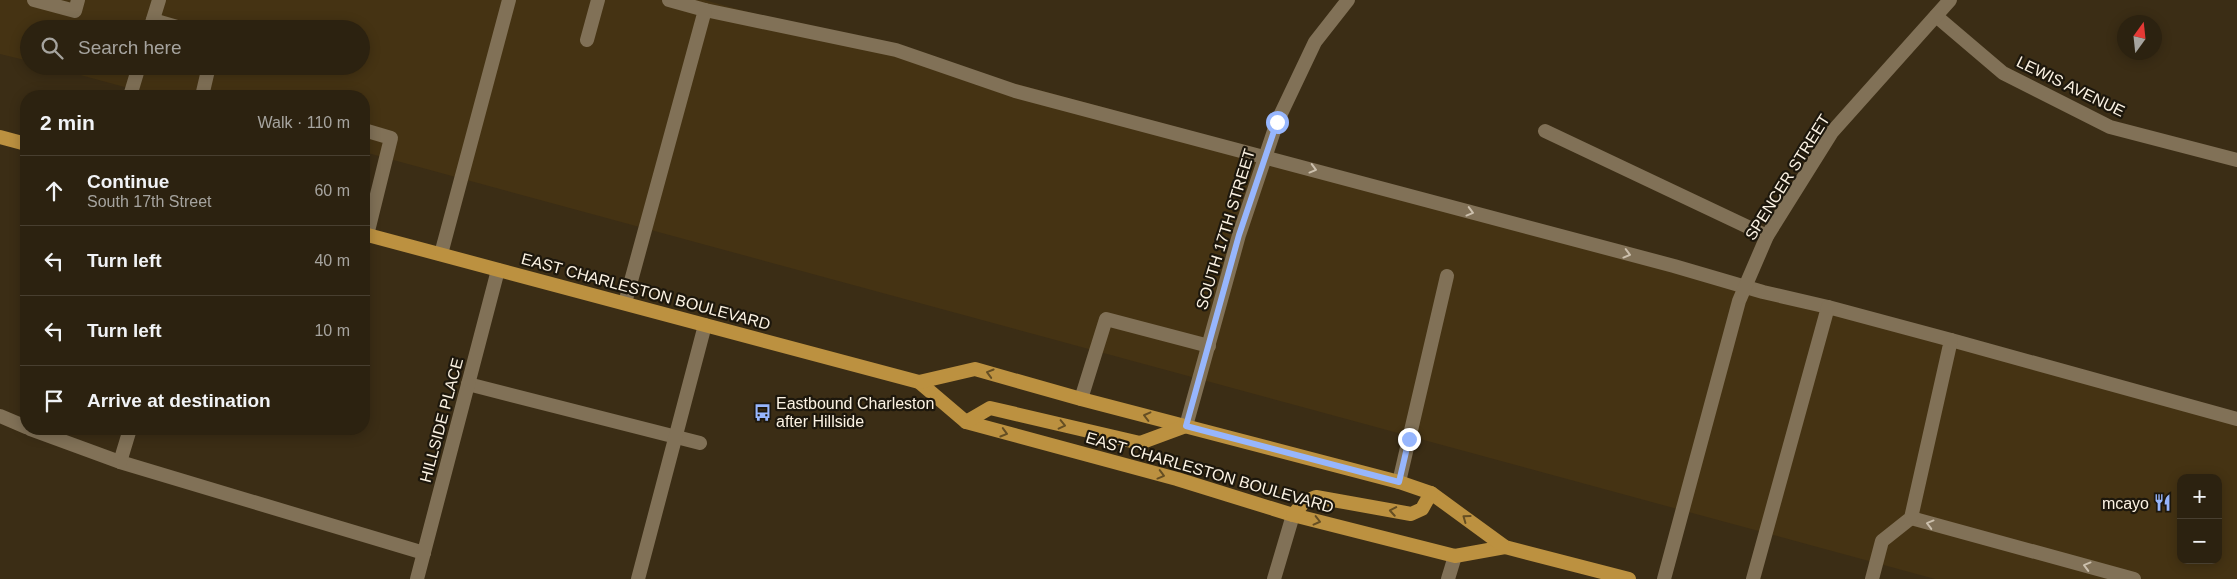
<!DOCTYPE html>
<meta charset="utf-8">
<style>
body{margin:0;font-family:Helvetica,sans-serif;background:#342a19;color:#f1f3f6}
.controls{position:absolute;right:15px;bottom:15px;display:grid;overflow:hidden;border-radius:10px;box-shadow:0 2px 12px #0003}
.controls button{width:45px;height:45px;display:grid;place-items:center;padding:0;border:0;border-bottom:1px solid #483f30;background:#2c2210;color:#f1f3f6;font:25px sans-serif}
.compass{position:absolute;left:2117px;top:15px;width:45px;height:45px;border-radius:50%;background:#2c2210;box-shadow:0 2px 12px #0003;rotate:15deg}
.stop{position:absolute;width:15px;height:15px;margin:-11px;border:4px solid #97b6fd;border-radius:50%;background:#fff}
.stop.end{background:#97b6fd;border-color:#fff;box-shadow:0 1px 5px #0008}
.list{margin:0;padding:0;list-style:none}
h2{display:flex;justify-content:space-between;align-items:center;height:65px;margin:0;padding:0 20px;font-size:21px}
h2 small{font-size:16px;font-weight:400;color:#a6a49f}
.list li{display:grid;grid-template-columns:32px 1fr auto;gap:15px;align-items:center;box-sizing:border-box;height:70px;padding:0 20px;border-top:1px solid #483f30}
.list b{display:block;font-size:19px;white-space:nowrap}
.list p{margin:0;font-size:16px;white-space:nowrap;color:#a6a49f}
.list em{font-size:16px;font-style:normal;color:#a6a49f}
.icon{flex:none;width:28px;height:28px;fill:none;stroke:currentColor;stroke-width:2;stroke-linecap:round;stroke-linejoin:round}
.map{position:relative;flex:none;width:2237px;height:579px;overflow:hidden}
.search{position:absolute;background:#2c2210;box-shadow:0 2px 12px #0003;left:20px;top:20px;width:350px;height:55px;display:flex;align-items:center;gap:12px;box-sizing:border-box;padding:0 18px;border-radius:28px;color:#a6a49f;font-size:19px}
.panel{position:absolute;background:#2c2210;box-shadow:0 2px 12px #0003;left:20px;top:90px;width:350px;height:345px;border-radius:20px}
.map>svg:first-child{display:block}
.built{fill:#453313;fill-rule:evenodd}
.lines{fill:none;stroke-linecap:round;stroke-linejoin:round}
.service{stroke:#817157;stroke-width:14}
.minor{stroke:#817157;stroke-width:14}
.primary{stroke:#bc9140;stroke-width:14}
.oneway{stroke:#cbbfac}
.oneway2{stroke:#654e23}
.route{stroke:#97b6fd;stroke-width:6}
.labels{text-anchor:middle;stroke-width:4.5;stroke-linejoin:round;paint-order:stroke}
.street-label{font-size:16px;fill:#fcf3e4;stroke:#1d170c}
.poi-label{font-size:16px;fill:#fcf3e4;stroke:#1d170c;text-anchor:start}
</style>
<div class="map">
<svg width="2237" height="579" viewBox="0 0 2237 579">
<rect width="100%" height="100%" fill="#3b2d15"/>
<path class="built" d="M0 0H704L2237 412V579H1935L364 152V96H158L47 66H361V29H29V61L0 54ZM2181 478H2218V560H2181Z"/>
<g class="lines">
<g class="service">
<polyline points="34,0 75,11 78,0"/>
<polyline points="705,10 896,50 1015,91 1674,266 1763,292 1828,307"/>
<polyline points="153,20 184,29"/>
<polyline points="587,40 598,0"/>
<polyline points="202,96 209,66"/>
<polyline points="364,130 391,138 367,235"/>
<polyline points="1545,131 1767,236"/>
<polyline points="441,254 509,0"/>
<polyline points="625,303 705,10 669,0"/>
<polyline points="1951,340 2237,419"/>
<polyline points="468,384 700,443"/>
<polyline points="1081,399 1106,319 1209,346"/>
<polyline points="0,416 26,427"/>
<polyline points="30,429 120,462 424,553"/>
<polyline points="120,462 130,429"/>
<polyline points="1399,482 1447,276"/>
<polyline points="1911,518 2134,579"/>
<polyline points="638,579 705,325"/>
<polyline points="1448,579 1455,556"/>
<polyline points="1753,579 1828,307 1951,340 1911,518 1882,541 1872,579"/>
</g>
<g class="minor">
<polyline points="1936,16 2003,73 2110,127 2237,160"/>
<polyline points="150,29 159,0"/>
<polyline points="130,96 139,66"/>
<polyline points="1186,426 1239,235 1277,122 1315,42 1348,0"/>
<polyline points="417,579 498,270"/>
<polyline points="1274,579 1293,515"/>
<polyline points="1664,579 1739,301 1767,236 1832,132 1950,0"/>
</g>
<g class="primary">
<polyline points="0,137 26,144"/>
<polyline points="364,234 919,382 966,422 1177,479 1293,515 1455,556 1505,547"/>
<polyline points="919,382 975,369 1081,399 1399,482 1431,493 1505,547 1629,579"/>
<polyline points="966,422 990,408 1140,443 1186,426"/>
<polyline points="1293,515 1304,502 1316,497 1411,514 1422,509 1431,493"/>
</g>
</g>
<defs><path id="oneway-chevron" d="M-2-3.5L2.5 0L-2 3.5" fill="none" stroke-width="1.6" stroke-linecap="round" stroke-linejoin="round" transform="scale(1.25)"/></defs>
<g class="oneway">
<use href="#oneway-chevron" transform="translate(1313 169) rotate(15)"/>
<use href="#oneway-chevron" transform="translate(1470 212) rotate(15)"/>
<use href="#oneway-chevron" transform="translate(1627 254) rotate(15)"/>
<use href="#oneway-chevron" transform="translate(1930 524) rotate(-165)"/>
<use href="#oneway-chevron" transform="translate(2087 566) rotate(-165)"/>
</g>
<g class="oneway2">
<use href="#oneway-chevron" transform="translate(990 373) rotate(-164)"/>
<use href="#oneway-chevron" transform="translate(1147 416) rotate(-166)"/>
<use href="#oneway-chevron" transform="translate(1062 425) rotate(13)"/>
<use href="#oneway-chevron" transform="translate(1004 433) rotate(16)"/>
<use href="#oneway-chevron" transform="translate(1161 475) rotate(15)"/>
<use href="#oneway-chevron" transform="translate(1393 511) rotate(-170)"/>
<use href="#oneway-chevron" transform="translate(1466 518) rotate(-144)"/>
<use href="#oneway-chevron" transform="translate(1317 521) rotate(14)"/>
</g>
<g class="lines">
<polyline class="route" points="1277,122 1239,235 1186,426 1399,482 1409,439"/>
</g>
<defs>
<symbol id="bus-bare" viewBox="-9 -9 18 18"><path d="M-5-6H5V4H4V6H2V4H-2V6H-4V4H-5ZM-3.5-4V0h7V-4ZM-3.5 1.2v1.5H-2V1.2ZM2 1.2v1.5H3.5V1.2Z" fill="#97b6fd" stroke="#1d170c" stroke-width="2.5" paint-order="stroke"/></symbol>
<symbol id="restaurant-bare" viewBox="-9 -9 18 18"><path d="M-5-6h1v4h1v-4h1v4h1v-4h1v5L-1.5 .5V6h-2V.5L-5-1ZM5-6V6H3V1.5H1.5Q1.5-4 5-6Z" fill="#97b6fd" stroke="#1d170c" stroke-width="2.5" paint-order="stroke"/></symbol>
</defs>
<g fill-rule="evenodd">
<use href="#bus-bare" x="750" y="400" width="25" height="25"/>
<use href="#restaurant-bare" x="2150" y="490" width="25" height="25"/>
</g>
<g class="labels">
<g class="street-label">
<text transform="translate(2071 86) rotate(26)" y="6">LEWIS AVENUE</text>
<text transform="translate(1787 177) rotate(-58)" y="6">SPENCER STREET</text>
<text transform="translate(1225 229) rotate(-73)" y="6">SOUTH 17TH STREET</text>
<text transform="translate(646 291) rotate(15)" y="6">EAST CHARLESTON BOULEVARD</text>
<text transform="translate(441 420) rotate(-75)" y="6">HILLSIDE PLACE</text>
<text transform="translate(1210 472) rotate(16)" y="6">EAST CHARLESTON BOULEVARD</text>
</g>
<g class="poi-label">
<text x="776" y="409">Eastbound Charleston<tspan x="776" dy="18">after Hillside</tspan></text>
<text x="2149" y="509" text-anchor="end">mcayo</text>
</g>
</g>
</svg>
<div class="controls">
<button>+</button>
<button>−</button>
</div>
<svg class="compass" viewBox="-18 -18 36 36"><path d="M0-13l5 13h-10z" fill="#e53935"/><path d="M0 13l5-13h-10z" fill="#a6a49f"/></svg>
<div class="stop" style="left:1277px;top:122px"></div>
<div class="stop end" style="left:1409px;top:439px"></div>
<div class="search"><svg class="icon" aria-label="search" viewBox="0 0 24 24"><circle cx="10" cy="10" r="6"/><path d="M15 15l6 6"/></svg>Search here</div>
<section class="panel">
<h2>2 min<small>Walk · 110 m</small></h2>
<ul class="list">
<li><svg class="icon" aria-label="ahead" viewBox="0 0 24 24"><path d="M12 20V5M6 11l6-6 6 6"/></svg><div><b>Continue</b><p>South 17th Street</p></div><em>60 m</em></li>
<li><svg class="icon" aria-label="left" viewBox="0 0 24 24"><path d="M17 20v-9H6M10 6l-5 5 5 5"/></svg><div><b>Turn left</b></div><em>40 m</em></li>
<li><svg class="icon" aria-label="left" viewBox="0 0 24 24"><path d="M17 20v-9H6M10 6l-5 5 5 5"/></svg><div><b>Turn left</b></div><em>10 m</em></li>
<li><svg class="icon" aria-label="arrive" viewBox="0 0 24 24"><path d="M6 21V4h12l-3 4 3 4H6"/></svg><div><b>Arrive at destination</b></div></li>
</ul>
</section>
</div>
